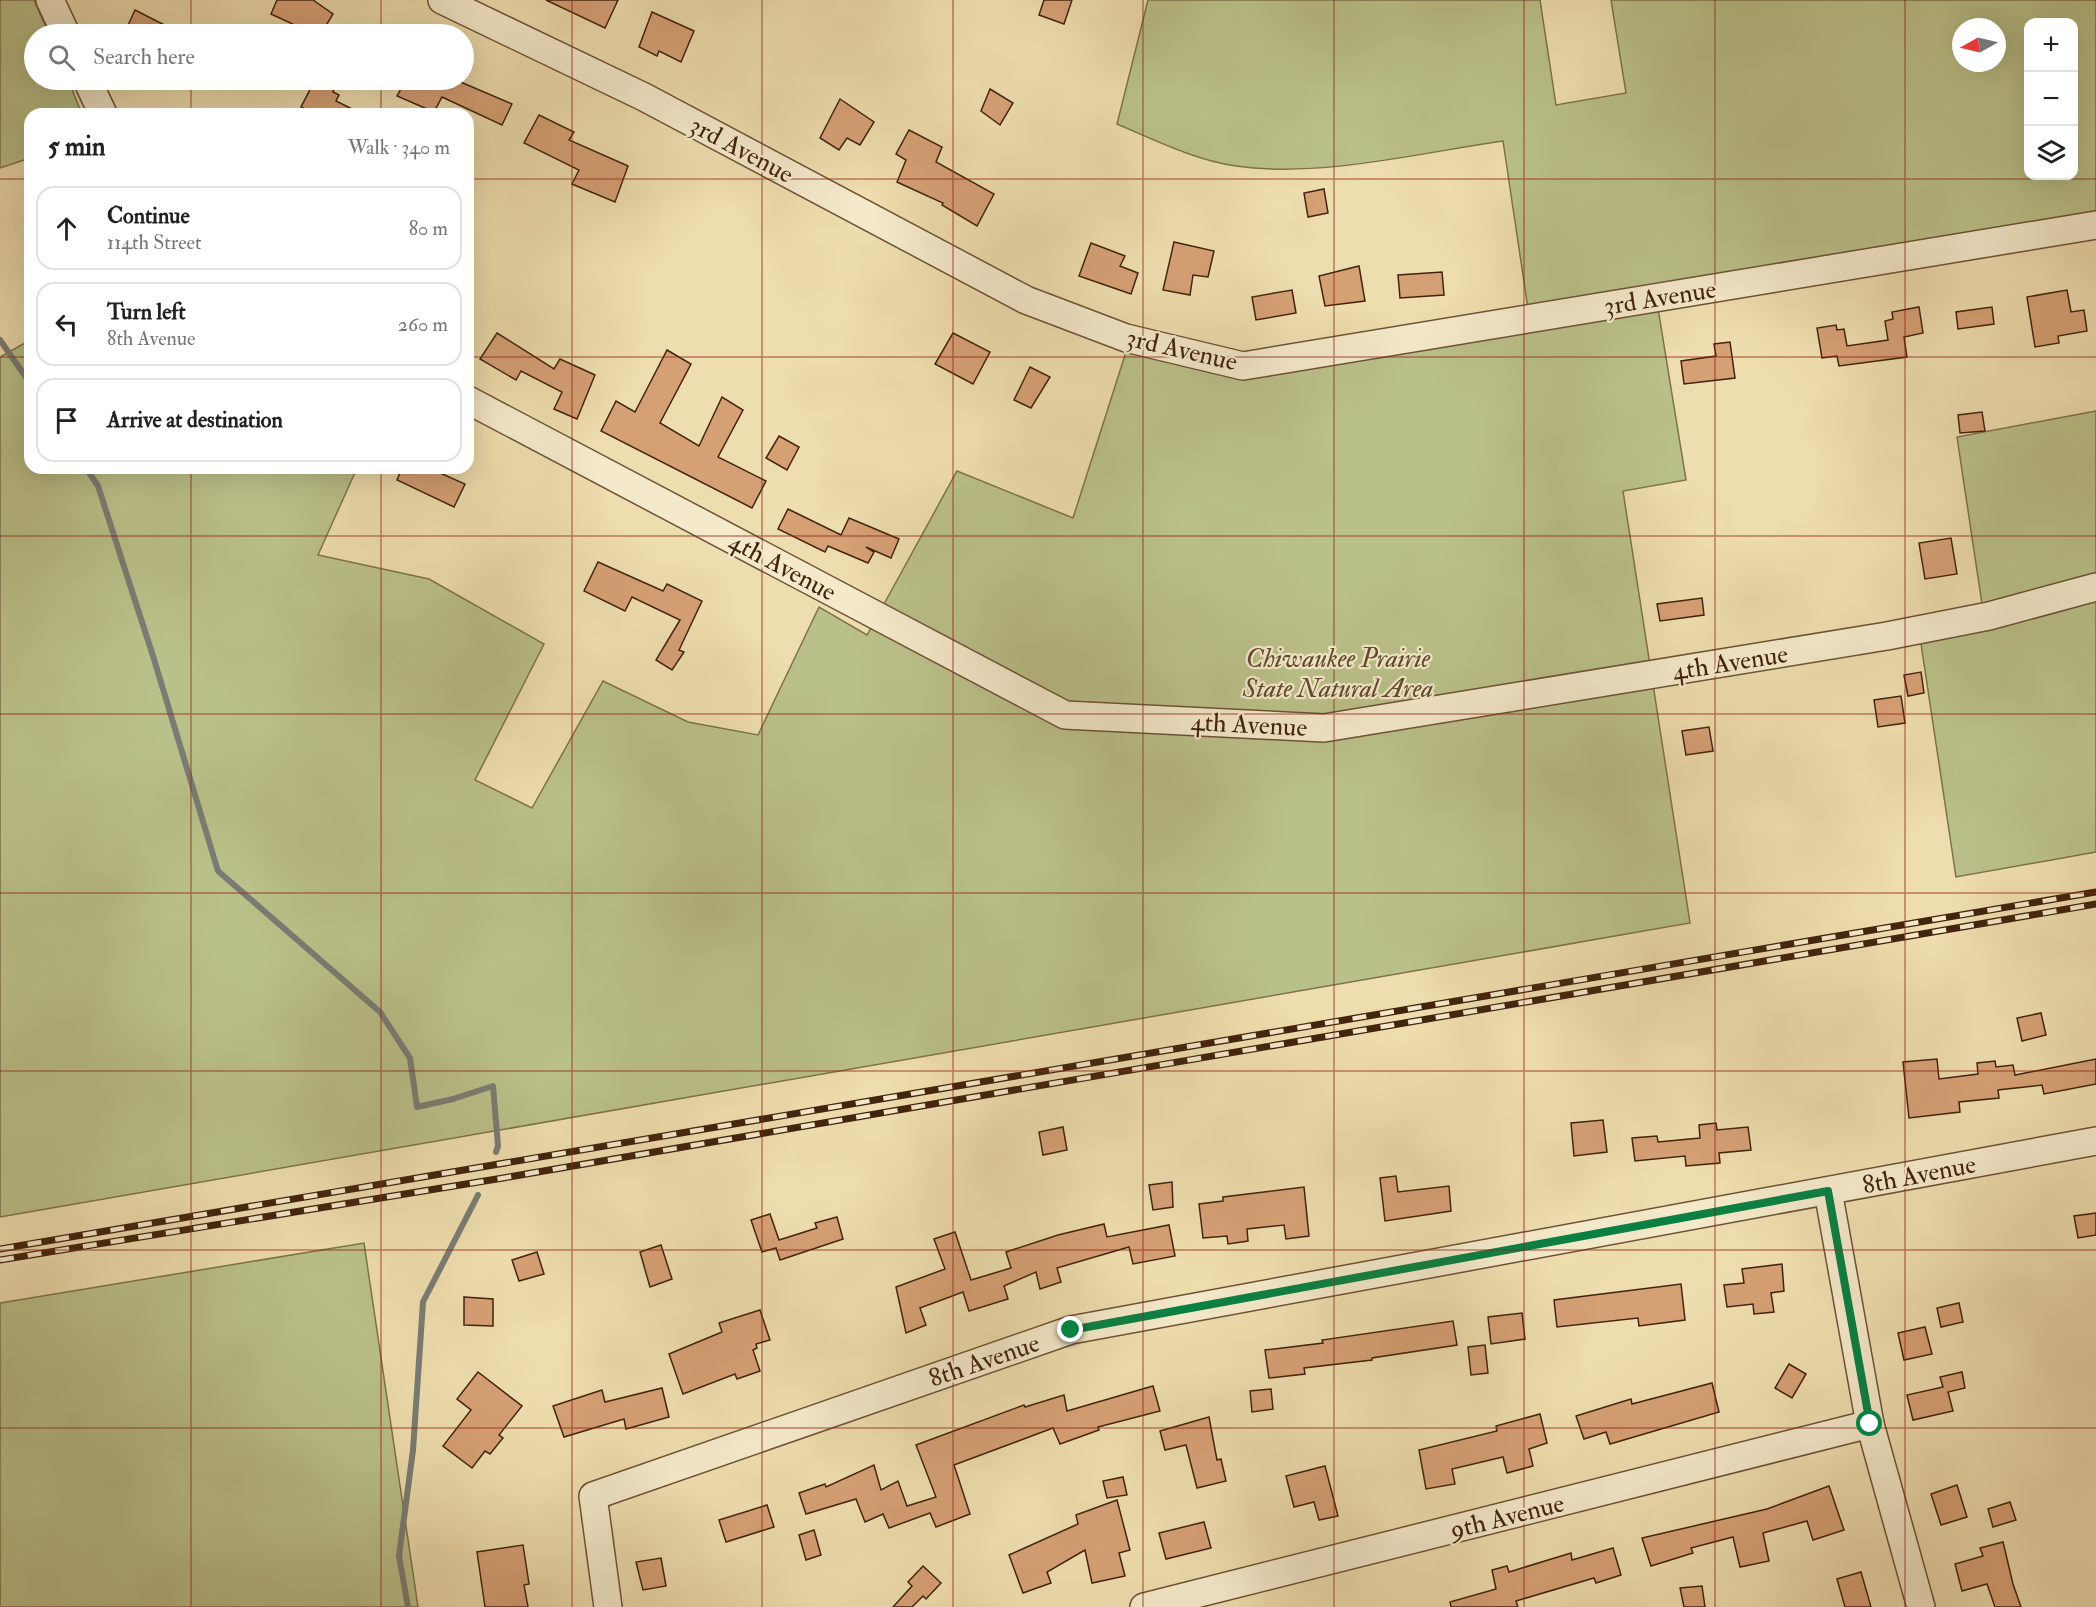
<!DOCTYPE html>
<meta charset="utf-8">
<style>
body{margin:0;font-family:"IM FELL Double Pica",serif;background:#f6f6f6;color:#202124}
.controls{position:absolute;right:18px;top:18px;display:grid;overflow:hidden;border-radius:12px;box-shadow:0 6px 24px #0002}
.controls button{width:54px;height:54px;display:grid;place-items:center;padding:0;border:0;border-bottom:2px solid #e0e0e0;background:#fff;color:#202124;font:30px sans-serif}
.compass{position:absolute;left:1952px;top:18px;width:54px;height:54px;border-radius:50%;background:#fff;box-shadow:0 6px 24px #0002;rotate:262deg}
.stop{position:absolute;width:18px;height:18px;margin:-14px;border:4px solid #0b8043;border-radius:50%;background:#fff}
.stop.end{background:#0b8043;border-color:#fff;box-shadow:0 2px 6px #0008}
.list{margin:0;padding:0;list-style:none}
h2{display:flex;justify-content:space-between;align-items:center;height:78px;margin:0;padding:0 24px;font-size:26px}
h2 small{font-size:20px;font-weight:400;color:#757577}
.list li{display:grid;grid-template-columns:39px 1fr auto;gap:18px;align-items:center;box-sizing:border-box;height:84px;margin:0 12px 12px;padding:0 12px;border:2px solid #e0e0e0;border-radius:18px}
.list b{display:block;font-size:22px;white-space:nowrap}
.list p{margin:0;font-size:20px;white-space:nowrap;color:#757577}
.list em{font-size:20px;font-style:normal;color:#757577}
.icon{flex:none;width:33px;height:33px;fill:none;stroke:currentColor;stroke-width:2;stroke-linecap:round;stroke-linejoin:round}
.map{position:relative;flex:none;width:2096px;height:1607px;overflow:hidden}
.search{position:absolute;background:#fff;box-shadow:0 6px 24px #0002;left:24px;top:24px;width:450px;height:66px;display:flex;align-items:center;gap:15px;box-sizing:border-box;padding:0 21px;border-radius:33px;color:#757577;font-size:22px}
.panel{position:absolute;background:#fff;box-shadow:0 6px 24px #0002;left:24px;top:108px;width:450px;height:366px;border-radius:18px}
.map>svg:first-child{display:block}
.green{fill:#bac089;stroke:#7e724b;stroke-width:1.5;fill-rule:evenodd}
.lines{fill:none;stroke-linecap:round;stroke-linejoin:round}
.stream{stroke:#7a7c73;stroke-width:6}
.building{fill:#d6a075;stroke:#42230d;stroke-width:1.5}
.minor-casing{stroke:#6d5235;stroke-width:30}
.minor{stroke:#f4e9ca;stroke-width:27}
.rail-casing{stroke:#42230d;stroke-width:7}
.rail{stroke:#f4e9ca;stroke-width:4.5;stroke-dasharray:14;stroke-linecap:butt}
.route{stroke:#0b8043;stroke-width:8}
.grid{fill:none;stroke:#8f2418;stroke-width:1.5;stroke-opacity:0.55}
.labels{text-anchor:middle;stroke-width:4.5;stroke-linejoin:round;paint-order:stroke}
.street-label{font-size:26px;fill:#42230d;stroke:#f4e9ca}
.park-label{font-size:26px;font-style:italic;fill:#604a2c;stroke:#f4e9ca}
</style>
<div class="map">
<svg width="2096" height="1607" viewBox="0 0 2096 1607">
<rect width="100%" height="100%" fill="#eeddae"/>
<filter id="stains"><feTurbulence type="fractalNoise" baseFrequency=".00333" numOctaves="4"/><feColorMatrix values="0 0 0 0 .2 0 0 0 0 .09 0 0 0 0 .02 0 0 0 .5 -.17"/></filter>
<radialGradient id="worn" r=".72"><stop offset=".6" stop-color="#630" stop-opacity="0"/><stop offset="1" stop-color="#630" stop-opacity=".3"/></radialGradient>
<g class="green">
<polygon points="0,0 34,0 49,34 34,34 34,80 68,80 82,114 30,114 30,158 0,168"/>
<path d="M1148 0H1540L1556 105 1626 93 1611 0H2096V214L1655 290 1686 480 1623 491 1690 923 0 1217V357L30 340V468H357L318 555 429 579 544 644 475 780 532 808 603 681 688 722 758 735 819 607 867 635 957 471 1073 518 1126 352 1205 369 1531 329 1503 141C1418 153 1321 178 1236 166 1194 160 1155 140 1117 124ZM2028 22H2074V176H2028ZM1961 27H1997V63H1961Z"/>
<polygon points="2096,411 2096,852 1956,877 1920,637 1985,624 1957,437"/>
<polygon points="364,1243 418,1607 0,1607 0,1303"/>
</g>
<g class="lines">
<g class="stream">
<polyline points="0,340 30,383"/>
<polyline points="86,468 98,486 153,656 218,871 380,1012 410,1058 417,1107 453,1099 493,1086 498,1146 496,1152"/>
<polyline points="408,1607 399,1556 413,1450 423,1302 478,1195"/>
</g>
</g>
<g class="building">
<polygon points="277,0 313,0 333,14 321,34 293,34 297,26 271,14"/>
<polygon points="546,0 618,0 605,28"/>
<polygon points="1044,0 1072,0 1064,24 1039,15"/>
<polygon points="135,10 182,34 124,34"/>
<polygon points="652,12 694,31 681,62 659,51 657,56 639,47"/>
<polygon points="315,80 328,80 336,84 333,92 339,95 336,101 362,114 315,114 301,107"/>
<polygon points="406,80 456,80 512,104 502,125 442,97 434,112 397,96"/>
<polygon points="990,89 1013,103 1000,125 981,111"/>
<polygon points="840,99 874,122 860,145 847,138 839,150 820,138"/>
<polygon points="539,115 574,132 569,140 628,166 615,202 572,184 579,170 524,143"/>
<polygon points="909,130 942,147 936,162 994,194 977,226 942,205 943,203 897,182 906,160 896,154"/>
<polygon points="1324,189 1328,213 1308,217 1304,193"/>
<polygon points="1174,242 1214,251 1208,277 1193,275 1190,295 1163,290"/>
<polygon points="1091,243 1125,256 1120,266 1138,273 1131,294 1079,276"/>
<polygon points="1359,266 1365,301 1325,306 1319,276"/>
<polygon points="1442,272 1444,295 1400,298 1398,275"/>
<polygon points="1292,290 1296,313 1256,320 1252,297"/>
<polygon points="2067,290 2071,312 2084,310 2087,331 2058,336 2059,343 2035,347 2027,297"/>
<polygon points="1919,307 1923,333 1904,337 1907,357 1839,366 1837,356 1822,358 1817,328 1836,325 1837,330 1844,329 1847,346 1888,340 1885,321 1893,319 1892,312"/>
<polygon points="1992,307 1994,324 1958,329 1956,312"/>
<polygon points="497,333 554,369 560,359 595,375 577,419 554,409 562,392 521,371 516,380 480,359"/>
<polygon points="953,333 990,352 973,384 935,364"/>
<polygon points="1730,342 1735,378 1684,384 1681,361 1716,356 1714,344"/>
<polygon points="667,350 691,364 660,423 699,446 722,397 743,410 718,457 766,481 752,508 601,431 616,401 635,412"/>
<polygon points="1030,367 1050,377 1031,408 1014,400"/>
<polygon points="1982,412 1985,431 1960,433 1958,415"/>
<polygon points="779,436 799,447 787,470 766,458"/>
<polygon points="402,468 429,468 465,484 454,507 397,480"/>
<polygon points="788,509 841,535 849,518 899,539 891,558 866,547 874,552 868,563 828,546 825,552 778,529"/>
<polygon points="1951,538 1957,574 1925,579 1919,543"/>
<polygon points="598,562 663,591 667,584 702,601 679,650 684,652 672,670 656,660 680,620 632,597 625,611 584,591"/>
<polygon points="1702,598 1704,615 1660,621 1657,604"/>
<polygon points="1921,672 1924,693 1908,696 1904,675"/>
<polygon points="1901,696 1905,723 1878,727 1874,700"/>
<polygon points="1709,727 1713,751 1686,755 1682,731"/>
<polygon points="2041,1013 2046,1035 2022,1041 2017,1018"/>
<polygon points="1937,1059 1939,1079 1978,1074 1977,1063 1995,1061 1996,1067 2013,1065 2015,1075 2096,1059 2096,1084 2044,1094 2042,1085 1998,1090 1999,1098 1959,1102 1960,1112 1909,1118 1903,1062"/>
<polygon points="1603,1120 1607,1152 1574,1156 1571,1123"/>
<polygon points="1716,1123 1717,1130 1748,1127 1751,1150 1719,1153 1720,1163 1686,1166 1685,1156 1635,1161 1632,1138 1657,1136 1658,1142 1700,1138 1699,1125"/>
<polygon points="1063,1127 1067,1150 1043,1155 1039,1132"/>
<polygon points="1396,1176 1398,1192 1449,1186 1451,1211 1385,1221 1380,1178"/>
<polygon points="1172,1182 1173,1207 1153,1210 1149,1185"/>
<polygon points="1304,1187 1309,1236 1286,1239 1284,1225 1247,1229 1248,1241 1228,1244 1227,1236 1203,1238 1199,1204 1223,1201 1223,1197"/>
<polygon points="2096,1213 2096,1235 2078,1238 2074,1216"/>
<polygon points="770,1214 779,1240 817,1228 815,1223 837,1217 843,1239 780,1260 776,1248 762,1252 751,1220"/>
<polygon points="1104,1224 1107,1237 1169,1225 1175,1256 1133,1264 1129,1247 1057,1268 1061,1282 1040,1289 1036,1272 1004,1286 1008,1299 969,1311 963,1292 920,1308 926,1325 906,1333 896,1287 945,1269 934,1239 955,1232 971,1280 1011,1268 1006,1252 1058,1235"/>
<polygon points="661,1245 672,1279 650,1287 640,1252"/>
<polygon points="537,1252 544,1274 519,1281 512,1260"/>
<polygon points="1782,1264 1784,1291 1771,1293 1774,1312 1754,1314 1753,1304 1727,1307 1724,1285 1744,1283 1742,1269"/>
<polygon points="1681,1284 1685,1320 1639,1326 1638,1318 1557,1327 1554,1300"/>
<polygon points="464,1297 493,1299 493,1326 464,1325"/>
<polygon points="1959,1303 1963,1322 1941,1327 1937,1308"/>
<polygon points="760,1310 770,1340 756,1344 757,1348 753,1350 760,1371 737,1379 735,1374 683,1394 669,1354 722,1332 719,1323"/>
<polygon points="1522,1313 1525,1339 1491,1344 1488,1317"/>
<polygon points="1453,1321 1457,1345 1372,1358 1372,1360 1304,1368 1305,1374 1269,1378 1265,1350 1323,1343 1322,1340"/>
<polygon points="1925,1327 1932,1354 1904,1360 1898,1333"/>
<polygon points="1485,1345 1488,1373 1471,1375 1468,1347"/>
<polygon points="1789,1364 1806,1374 1792,1398 1775,1388"/>
<polygon points="478,1372 522,1406 499,1435 503,1438 490,1454 485,1451 472,1468 443,1446 471,1410 457,1399"/>
<polygon points="1962,1372 1965,1388 1948,1392 1953,1411 1913,1420 1907,1395 1943,1387 1940,1377"/>
<polygon points="1712,1383 1719,1412 1610,1444 1606,1432 1584,1439 1576,1416 1631,1399 1632,1404"/>
<polygon points="1153,1386 1160,1411 1098,1427 1099,1430 1060,1444 1053,1428 954,1465 970,1514 936,1527 930,1513 889,1528 883,1514 865,1522 856,1499 806,1514 799,1493 825,1484 826,1487 874,1465 881,1490 898,1481 907,1506 936,1497 916,1445 1024,1405 1025,1407 1064,1395 1067,1411"/>
<polygon points="662,1388 669,1417 626,1429 624,1419 564,1437 553,1406 602,1390 605,1402"/>
<polygon points="1271,1389 1273,1409 1252,1412 1250,1391"/>
<polygon points="1540,1414 1547,1443 1529,1449 1533,1466 1507,1473 1503,1457 1452,1469 1455,1484 1426,1489 1419,1450 1497,1431 1496,1426"/>
<polygon points="1209,1417 1217,1460 1221,1459 1226,1481 1197,1488 1186,1445 1165,1450 1160,1431"/>
<polygon points="1325,1466 1338,1516 1319,1520 1314,1502 1294,1507 1286,1476"/>
<polygon points="1123,1477 1127,1495 1107,1498 1103,1481"/>
<polygon points="1957,1485 1967,1517 1941,1525 1931,1494"/>
<polygon points="1829,1486 1844,1530 1813,1540 1807,1521 1763,1533 1769,1561 1740,1567 1733,1537 1691,1548 1693,1553 1651,1566 1642,1538 1767,1509"/>
<polygon points="1117,1500 1130,1550 1119,1553 1125,1576 1092,1583 1085,1550 1047,1572 1051,1583 1023,1593 1009,1555 1078,1524 1076,1515"/>
<polygon points="2010,1502 2016,1520 1993,1527 1988,1509"/>
<polygon points="767,1505 774,1527 726,1542 719,1520"/>
<polygon points="1204,1522 1211,1548 1166,1559 1159,1533"/>
<polygon points="814,1530 821,1555 806,1560 799,1535"/>
<polygon points="2003,1542 2013,1584 2021,1607 1995,1607 1987,1584 1962,1591 1955,1564 1983,1556 1980,1548"/>
<polygon points="523,1545 529,1584 524,1585 528,1607 485,1607 477,1552"/>
<polygon points="1613,1548 1621,1575 1596,1583 1594,1578 1516,1601 1518,1607 1451,1607 1450,1602 1496,1589 1492,1570 1507,1566 1509,1572 1571,1553 1572,1560"/>
<polygon points="661,1558 666,1586 643,1590 636,1562"/>
<polygon points="923,1566 941,1583 926,1599 923,1596 912,1607 893,1607 912,1586 908,1582"/>
<polygon points="1861,1572 1871,1607 1845,1607 1837,1579"/>
<polygon points="1702,1586 1705,1607 1684,1607 1680,1588"/>
</g>
<g class="lines">
<defs>
<g id="minor">
<polyline points="50,0 66,34"/>
<polyline points="442,0 644,97 1026,300 1126,338 1243,366 2096,225"/>
<polyline points="87,80 103,114"/>
<polyline points="468,400 1065,715 1324,728 1887,636 1989,616 2096,587"/>
<polyline points="1828,1191 1870,1424 1921,1607"/>
<polyline points="608,1607 593,1496 1071,1330 2096,1141"/>
<polyline points="1144,1607 1870,1424"/>
</g>
</defs>
<use href="#minor" class="minor-casing"/>
<use href="#minor" class="minor"/>
<defs>
<g id="rail">
<polyline points="0,1249 2096,892"/>
<polyline points="0,1260 503,1178 2096,904"/>
</g>
</defs>
<use href="#rail" class="rail-casing"/>
<use href="#rail" class="rail"/>
</g>
<g class="lines">
<polyline class="route" points="1071,1330 1828,1191 1870,1424"/>
</g>
<path class="grid" d="M191 0V34M381 0V34M572 0V1607M762 0V1607M953 0V1607M1143 0V1607M1334 0V1607M1524 0V1607M1715 0V1607M1905 0V1607M191 80V114M381 80V114M0 179H30M468 179H2096M0 357H30M468 357H2096M191 468V1607M381 468V1607M0 536H2096M0 714H2096M0 893H2096M0 1071H2096M0 1250H2096M0 1428H2096"/>
<g class="labels">
<g class="street-label">
<text transform="translate(742 149) rotate(28)" y="9">3rd Avenue</text>
<text transform="translate(1660 297) rotate(-9)" y="9">3rd Avenue</text>
<text transform="translate(1182 349) rotate(13)" y="9">3rd Avenue</text>
<text transform="translate(783 566) rotate(28)" y="9">4th Avenue</text>
<text transform="translate(1730 662) rotate(-9)" y="9">4th Avenue</text>
<text transform="translate(1249 724) rotate(3)" y="9">4th Avenue</text>
<text transform="translate(1919 1174) rotate(-11)" y="9">8th Avenue</text>
<text transform="translate(984 1360) rotate(-19)" y="9">8th Avenue</text>
<text transform="translate(1507 1516) rotate(-14)" y="9">9th Avenue</text>
</g>
<g class="park-label">
<text x="1338" y="667">Chiwaukee Prairie<tspan x="1338" dy="30">State Natural Area</tspan></text>
</g>
</g>
<rect width="100%" height="100%" filter="url(#stains)"/>
<rect width="100%" height="100%" fill="url(#worn)"/>
</svg>
<div class="controls">
<button>+</button>
<button>−</button>
<button><svg class="icon" aria-label="layers" viewBox="0 0 24 24"><path d="M12 4l9 5-9 5-9-5zM3 14l9 5 9-5"/></svg></button>
</div>
<svg class="compass" viewBox="-18 -18 36 36"><path d="M0-13l5 13h-10z" fill="#e53935"/><path d="M0 13l5-13h-10z" fill="#757577"/></svg>
<div class="stop" style="left:1870px;top:1424px"></div>
<div class="stop end" style="left:1071px;top:1330px"></div>
<div class="search"><svg class="icon" aria-label="search" viewBox="0 0 24 24"><circle cx="10" cy="10" r="6"/><path d="M15 15l6 6"/></svg>Search here</div>
<section class="panel">
<h2>5 min<small>Walk · 340 m</small></h2>
<ul class="list">
<li><svg class="icon" aria-label="ahead" viewBox="0 0 24 24"><path d="M12 20V5M6 11l6-6 6 6"/></svg><div><b>Continue</b><p>114th Street</p></div><em>80 m</em></li>
<li><svg class="icon" aria-label="left" viewBox="0 0 24 24"><path d="M17 20v-9H6M10 6l-5 5 5 5"/></svg><div><b>Turn left</b><p>8th Avenue</p></div><em>260 m</em></li>
<li><svg class="icon" aria-label="arrive" viewBox="0 0 24 24"><path d="M6 21V4h12l-3 4 3 4H6"/></svg><div><b>Arrive at destination</b></div></li>
</ul>
</section>
</div>
